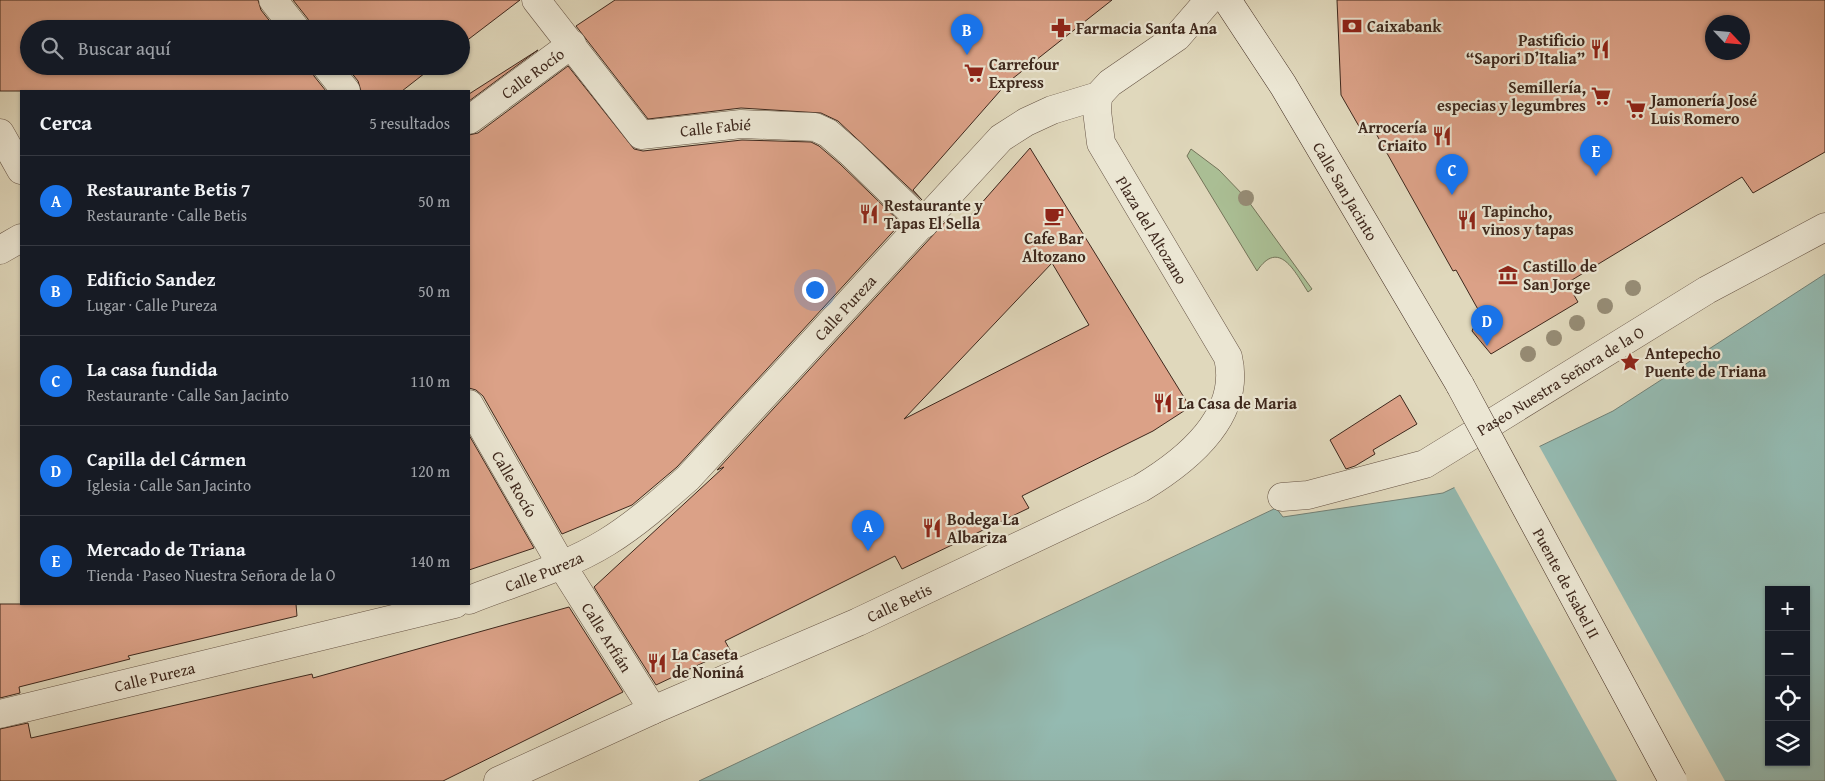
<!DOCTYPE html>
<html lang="es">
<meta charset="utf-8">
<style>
body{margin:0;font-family:"Gentium Book Plus",serif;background:#20242c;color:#f1f3f6}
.controls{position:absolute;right:15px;bottom:15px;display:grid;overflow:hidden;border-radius:0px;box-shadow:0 1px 4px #0004}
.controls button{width:45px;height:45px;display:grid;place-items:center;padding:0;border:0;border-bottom:1px solid #363941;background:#171b24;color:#f1f3f6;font:25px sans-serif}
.compass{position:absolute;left:1705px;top:15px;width:45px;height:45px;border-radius:50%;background:#171b24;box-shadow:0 1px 4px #0004;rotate:116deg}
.you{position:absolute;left:814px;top:289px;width:18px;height:18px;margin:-12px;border:4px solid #fff;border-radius:50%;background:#1a73e8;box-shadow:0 0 0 8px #1a73e833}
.badge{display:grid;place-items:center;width:32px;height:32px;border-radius:50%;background:#1a73e8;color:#fff;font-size:16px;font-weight:700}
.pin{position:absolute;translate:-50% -41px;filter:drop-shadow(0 1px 2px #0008)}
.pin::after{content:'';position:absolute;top:26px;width:18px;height:15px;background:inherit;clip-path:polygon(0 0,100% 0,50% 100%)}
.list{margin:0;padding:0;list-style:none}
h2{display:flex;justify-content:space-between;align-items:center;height:65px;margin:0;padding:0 20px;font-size:21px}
h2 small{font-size:16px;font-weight:400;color:#9ea1a6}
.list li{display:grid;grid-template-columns:32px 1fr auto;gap:15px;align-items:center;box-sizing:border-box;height:90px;padding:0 20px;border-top:1px solid #363941}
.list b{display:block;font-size:19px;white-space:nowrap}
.list p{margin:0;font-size:16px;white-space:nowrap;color:#9ea1a6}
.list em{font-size:16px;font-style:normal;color:#9ea1a6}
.icon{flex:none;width:28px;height:28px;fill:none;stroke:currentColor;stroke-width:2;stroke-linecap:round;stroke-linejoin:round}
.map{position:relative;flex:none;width:1825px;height:781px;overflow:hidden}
.search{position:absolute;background:#171b24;box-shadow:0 1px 4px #0004;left:20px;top:20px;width:450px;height:55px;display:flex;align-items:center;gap:12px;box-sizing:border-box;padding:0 18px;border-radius:28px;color:#9ea1a6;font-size:19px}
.panel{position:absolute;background:#171b24;box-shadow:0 1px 4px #0004;left:20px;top:90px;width:450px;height:515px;border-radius:0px}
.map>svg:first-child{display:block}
.green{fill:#abc096;stroke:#74745a}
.water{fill:#94bab1;stroke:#728076;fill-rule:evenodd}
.pier{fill:#e0d8bc}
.building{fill:#dba187;stroke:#3e281d;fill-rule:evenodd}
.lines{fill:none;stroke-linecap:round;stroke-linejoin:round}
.street-casing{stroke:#665445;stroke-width:29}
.secondary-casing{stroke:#3e281d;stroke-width:29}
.street{stroke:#ebe6d3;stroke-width:28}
.secondary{stroke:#ebe6d3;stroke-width:28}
.secondary-bridge-casing{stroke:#3e281d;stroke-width:29;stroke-linecap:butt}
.secondary-bridge{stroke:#ebe6d3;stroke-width:28}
.tree{fill:#968c75}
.labels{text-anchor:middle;stroke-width:4.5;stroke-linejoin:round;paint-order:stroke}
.poi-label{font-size:16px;font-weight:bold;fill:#3e281d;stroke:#ebe6d3;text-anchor:start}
.street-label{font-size:16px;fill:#3e281d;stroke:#ebe6d3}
</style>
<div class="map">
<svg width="1825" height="781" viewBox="0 0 1825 781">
<rect width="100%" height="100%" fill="#e0d8bc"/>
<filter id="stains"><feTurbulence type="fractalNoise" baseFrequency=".004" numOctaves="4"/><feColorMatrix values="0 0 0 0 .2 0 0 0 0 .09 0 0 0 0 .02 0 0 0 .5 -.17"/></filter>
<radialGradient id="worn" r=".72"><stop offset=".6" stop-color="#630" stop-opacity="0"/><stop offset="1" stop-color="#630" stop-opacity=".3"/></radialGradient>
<path class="green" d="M1191 149 1219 170 1246 198 1312 289 1308 292C1295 272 1279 238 1257 271L1187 156Z"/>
<path class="water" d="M1825 274V781H699L1276 508 1283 517 1443 493 1613 411ZM1769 590H1806V762H1769Z"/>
<polygon class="pier" points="1538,444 1725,781 1617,781 1453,485"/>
<g class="building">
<polygon points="0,0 258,0 261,10 276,29 29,29 29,66 311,66 314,76 326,91 0,91"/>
<polygon points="293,0 520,0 461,45 461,29 311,29 308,19"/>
<polygon points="615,0 1112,0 1007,83 913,190 922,200 838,121 821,113 741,108 648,119 576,26"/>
<path d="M1337 0H1825V152L1753 193 1742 177 1567 283 1578 302 1491 354 1472 331 1480 313 1456 270 1453 271 1374 130 1364 135 1341 95ZM1712 22H1742V52H1712Z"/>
<polygon points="538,50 469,101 469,94"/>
<polygon points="346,66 434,66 402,91 361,91 358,81"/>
<polygon points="568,66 634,149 643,151 742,140 811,142 819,146 840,164 901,223 677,467 632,505 562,534 483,396 476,390 469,388 469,135 478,133"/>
<path d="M1030 148 1190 407 1153 431 1022 496 1029 508 902 569 895 556 725 641 730 650 656 685 594 587 724 467 717 470 946 221 957 231ZM1052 263 1089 325 904 419Z"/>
<polygon points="1400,395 1417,424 1373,450 1375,454 1355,466 1346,469 1330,440"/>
<polygon points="469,435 534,548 469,570"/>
<polygon points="0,604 296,604 297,616 128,656 130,659 19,687 20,693 0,698"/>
<polygon points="569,607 623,692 443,781 0,781 0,729 28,723 31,738 312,674 313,678"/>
</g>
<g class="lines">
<defs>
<g id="street">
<polyline points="273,0 296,29"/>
<path id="s1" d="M536 0 641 135 741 124 815 127 828 133 851 153 924 224"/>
<polyline points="326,66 346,91"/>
<path id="s2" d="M469 120 572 44"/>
<polyline points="0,133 21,170"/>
<polyline points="0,250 21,238"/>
<path id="s3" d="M469 404 561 564 653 710"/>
<path id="s4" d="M1282 497 1308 495 1425 464 1707 290 1825 227"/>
<path id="s5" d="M469 600C514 582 565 568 607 542 636 524 662 501 688 478L1001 138 1026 122 1052 110 1098 96 1110 83 1177 37 1209 0"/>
<path id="s6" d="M0 714 455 604"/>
<path id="s7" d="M498 781 653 710 858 622 1141 488C1186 461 1242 417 1228 357L1101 143 1097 111 1098 96"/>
</g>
<g id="secondary">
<path id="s8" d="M1227 0 1283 85 1460 385"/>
</g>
</defs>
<use href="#street" class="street-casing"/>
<use href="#secondary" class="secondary-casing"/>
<use href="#street" class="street"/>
<use href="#secondary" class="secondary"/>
<defs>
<g id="secondary-bridge">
<path id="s9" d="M1460 385 1673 781"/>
</g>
</defs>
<use href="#secondary-bridge" class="secondary-bridge-casing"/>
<use href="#secondary-bridge" class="secondary-bridge"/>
</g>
<g class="tree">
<circle cx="1246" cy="198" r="8"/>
<circle cx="1633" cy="288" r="8"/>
<circle cx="1605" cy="306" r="8"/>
<circle cx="1577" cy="323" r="8"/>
<circle cx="1554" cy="338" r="8"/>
<circle cx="1528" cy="354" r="8"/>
</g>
<defs>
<symbol id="bank-bare" viewBox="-9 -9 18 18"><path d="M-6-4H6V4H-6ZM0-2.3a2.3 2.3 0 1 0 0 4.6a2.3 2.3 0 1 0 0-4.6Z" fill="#8f2418" stroke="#ebe6d3" stroke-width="2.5" paint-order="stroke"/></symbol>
<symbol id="pharmacy-bare" viewBox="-9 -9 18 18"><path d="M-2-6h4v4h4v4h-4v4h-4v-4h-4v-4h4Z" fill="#8f2418" stroke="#ebe6d3" stroke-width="2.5" paint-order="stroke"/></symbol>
<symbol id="restaurant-bare" viewBox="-9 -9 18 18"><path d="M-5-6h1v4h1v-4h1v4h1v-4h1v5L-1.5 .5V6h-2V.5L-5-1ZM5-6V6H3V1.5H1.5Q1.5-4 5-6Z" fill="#8f2418" stroke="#ebe6d3" stroke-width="2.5" paint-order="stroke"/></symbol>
<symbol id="supermarket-bare" viewBox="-9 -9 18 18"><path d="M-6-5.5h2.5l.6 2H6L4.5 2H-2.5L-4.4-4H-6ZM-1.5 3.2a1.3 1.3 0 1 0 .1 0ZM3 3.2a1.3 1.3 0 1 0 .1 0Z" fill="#8f2418" stroke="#ebe6d3" stroke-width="2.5" paint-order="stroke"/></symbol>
<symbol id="cafe-bare" viewBox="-9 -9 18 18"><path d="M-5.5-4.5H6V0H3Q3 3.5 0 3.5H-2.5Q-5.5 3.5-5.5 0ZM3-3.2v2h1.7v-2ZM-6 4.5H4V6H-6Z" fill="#8f2418" stroke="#ebe6d3" stroke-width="2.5" paint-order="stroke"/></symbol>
<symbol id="museum-bare" viewBox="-9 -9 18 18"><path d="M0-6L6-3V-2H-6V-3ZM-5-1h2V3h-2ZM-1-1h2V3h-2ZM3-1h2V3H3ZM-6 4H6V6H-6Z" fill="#8f2418" stroke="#ebe6d3" stroke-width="2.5" paint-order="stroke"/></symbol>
<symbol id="sight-bare" viewBox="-9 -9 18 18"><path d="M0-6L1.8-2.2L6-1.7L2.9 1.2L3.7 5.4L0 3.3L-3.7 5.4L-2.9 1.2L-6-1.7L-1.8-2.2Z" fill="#8f2418" stroke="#ebe6d3" stroke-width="2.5" paint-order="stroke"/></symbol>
</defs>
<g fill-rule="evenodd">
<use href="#bank-bare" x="1338" y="12" width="28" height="28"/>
<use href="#pharmacy-bare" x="1047" y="14" width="28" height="28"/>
<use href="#restaurant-bare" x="1586" y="35" width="28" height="28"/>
<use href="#supermarket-bare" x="960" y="59" width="28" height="28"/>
<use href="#supermarket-bare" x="1587" y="82" width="28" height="28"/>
<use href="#supermarket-bare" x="1622" y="95" width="28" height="28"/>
<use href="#restaurant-bare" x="1428" y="122" width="28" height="28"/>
<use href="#restaurant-bare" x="855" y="200" width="28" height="28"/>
<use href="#cafe-bare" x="1040" y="202" width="28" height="28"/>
<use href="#restaurant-bare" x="1453" y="206" width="28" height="28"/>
<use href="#museum-bare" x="1494" y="261" width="28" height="28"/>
<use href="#sight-bare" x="1616" y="348" width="28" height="28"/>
<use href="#restaurant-bare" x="1149" y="389" width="28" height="28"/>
<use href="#restaurant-bare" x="918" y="514" width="28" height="28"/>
<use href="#restaurant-bare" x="643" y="649" width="28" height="28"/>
</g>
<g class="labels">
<g class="poi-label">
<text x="1367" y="32">Caixabank</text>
<text x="1076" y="34">Farmacia Santa Ana</text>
<text x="1585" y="46" text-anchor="end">Pastificio<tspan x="1585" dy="18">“Sapori D’Italia”</tspan></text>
<text x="989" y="70">Carrefour<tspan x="989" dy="18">Express</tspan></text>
<text x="1586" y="93" text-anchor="end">Semillería,<tspan x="1586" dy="18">especias y legumbres</tspan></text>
<text x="1651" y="106">Jamonería José<tspan x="1651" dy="18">Luis Romero</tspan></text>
<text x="1427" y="133" text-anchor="end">Arrocería<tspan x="1427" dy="18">Criaito</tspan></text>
<text x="884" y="211">Restaurante y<tspan x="884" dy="18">Tapas El Sella</tspan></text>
<text x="1482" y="217">Tapincho,<tspan x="1482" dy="18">vinos y tapas</tspan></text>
<text x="1054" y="244" text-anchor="middle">Cafe Bar<tspan x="1054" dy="18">Altozano</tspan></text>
<text x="1523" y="272">Castillo de<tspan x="1523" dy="18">San Jorge</tspan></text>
<text x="1645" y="359">Antepecho<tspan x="1645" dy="18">Puente de Triana</tspan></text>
<text x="1178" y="409">La Casa de Maria</text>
<text x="947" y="525">Bodega La<tspan x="947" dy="18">Albariza</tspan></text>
<text x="672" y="660">La Caseta<tspan x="672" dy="18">de Noniná</tspan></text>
</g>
<g class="street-label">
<text dy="6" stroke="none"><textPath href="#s2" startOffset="79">Calle Rocío</textPath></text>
<text dy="6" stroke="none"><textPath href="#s1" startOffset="246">Calle Fabié</textPath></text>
<text dy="6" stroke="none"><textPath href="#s8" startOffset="225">Calle San Jacinto</textPath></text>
<text transform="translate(1152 230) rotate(59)" y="6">Plaza del Altozano</text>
<text dy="6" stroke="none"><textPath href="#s5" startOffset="485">Calle Pureza</textPath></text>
<text dy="6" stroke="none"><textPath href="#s4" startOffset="306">Paseo Nuestra Señora de la O</textPath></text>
<text dy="6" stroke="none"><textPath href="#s3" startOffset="92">Calle Rocío</textPath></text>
<text dy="6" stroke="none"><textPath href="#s5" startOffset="80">Calle Pureza</textPath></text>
<text dy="6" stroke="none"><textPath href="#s9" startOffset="225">Puente de Isabel II</textPath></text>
<text dy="6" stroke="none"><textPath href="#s7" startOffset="439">Calle Betis</textPath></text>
<text dy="6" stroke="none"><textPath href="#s3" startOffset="271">Calle Arfián</textPath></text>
<text dy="6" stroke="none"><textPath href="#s6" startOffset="159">Calle Pureza</textPath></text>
</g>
</g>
<rect width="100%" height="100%" filter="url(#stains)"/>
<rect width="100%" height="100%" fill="url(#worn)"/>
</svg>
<div class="controls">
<button>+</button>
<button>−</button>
<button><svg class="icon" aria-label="locate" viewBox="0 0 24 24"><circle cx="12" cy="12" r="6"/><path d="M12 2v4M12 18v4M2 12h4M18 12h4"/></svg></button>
<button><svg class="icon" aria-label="layers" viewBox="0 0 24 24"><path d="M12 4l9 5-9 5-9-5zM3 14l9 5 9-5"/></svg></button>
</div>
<svg class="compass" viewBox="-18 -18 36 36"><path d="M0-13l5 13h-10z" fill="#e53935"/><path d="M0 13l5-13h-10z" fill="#9ea1a6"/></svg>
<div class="you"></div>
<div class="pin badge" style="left:868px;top:551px">A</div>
<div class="pin badge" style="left:967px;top:55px">B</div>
<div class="pin badge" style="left:1452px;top:195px">C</div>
<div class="pin badge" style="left:1487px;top:346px">D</div>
<div class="pin badge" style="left:1596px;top:176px">E</div>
<div class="search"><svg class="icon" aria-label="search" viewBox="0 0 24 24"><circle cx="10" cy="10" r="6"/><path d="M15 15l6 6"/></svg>Buscar aquí</div>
<section class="panel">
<h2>Cerca<small>5 resultados</small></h2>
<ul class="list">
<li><span class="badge">A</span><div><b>Restaurante Betis 7</b><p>Restaurante · Calle Betis</p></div><em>50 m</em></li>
<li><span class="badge">B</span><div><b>Edificio Sandez</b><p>Lugar · Calle Pureza</p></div><em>50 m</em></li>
<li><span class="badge">C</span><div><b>La casa fundida</b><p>Restaurante · Calle San Jacinto</p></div><em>110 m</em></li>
<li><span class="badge">D</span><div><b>Capilla del Cármen</b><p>Iglesia · Calle San Jacinto</p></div><em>120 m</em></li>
<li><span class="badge">E</span><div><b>Mercado de Triana</b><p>Tienda · Paseo Nuestra Señora de la O</p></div><em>140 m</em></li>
</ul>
</section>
</div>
